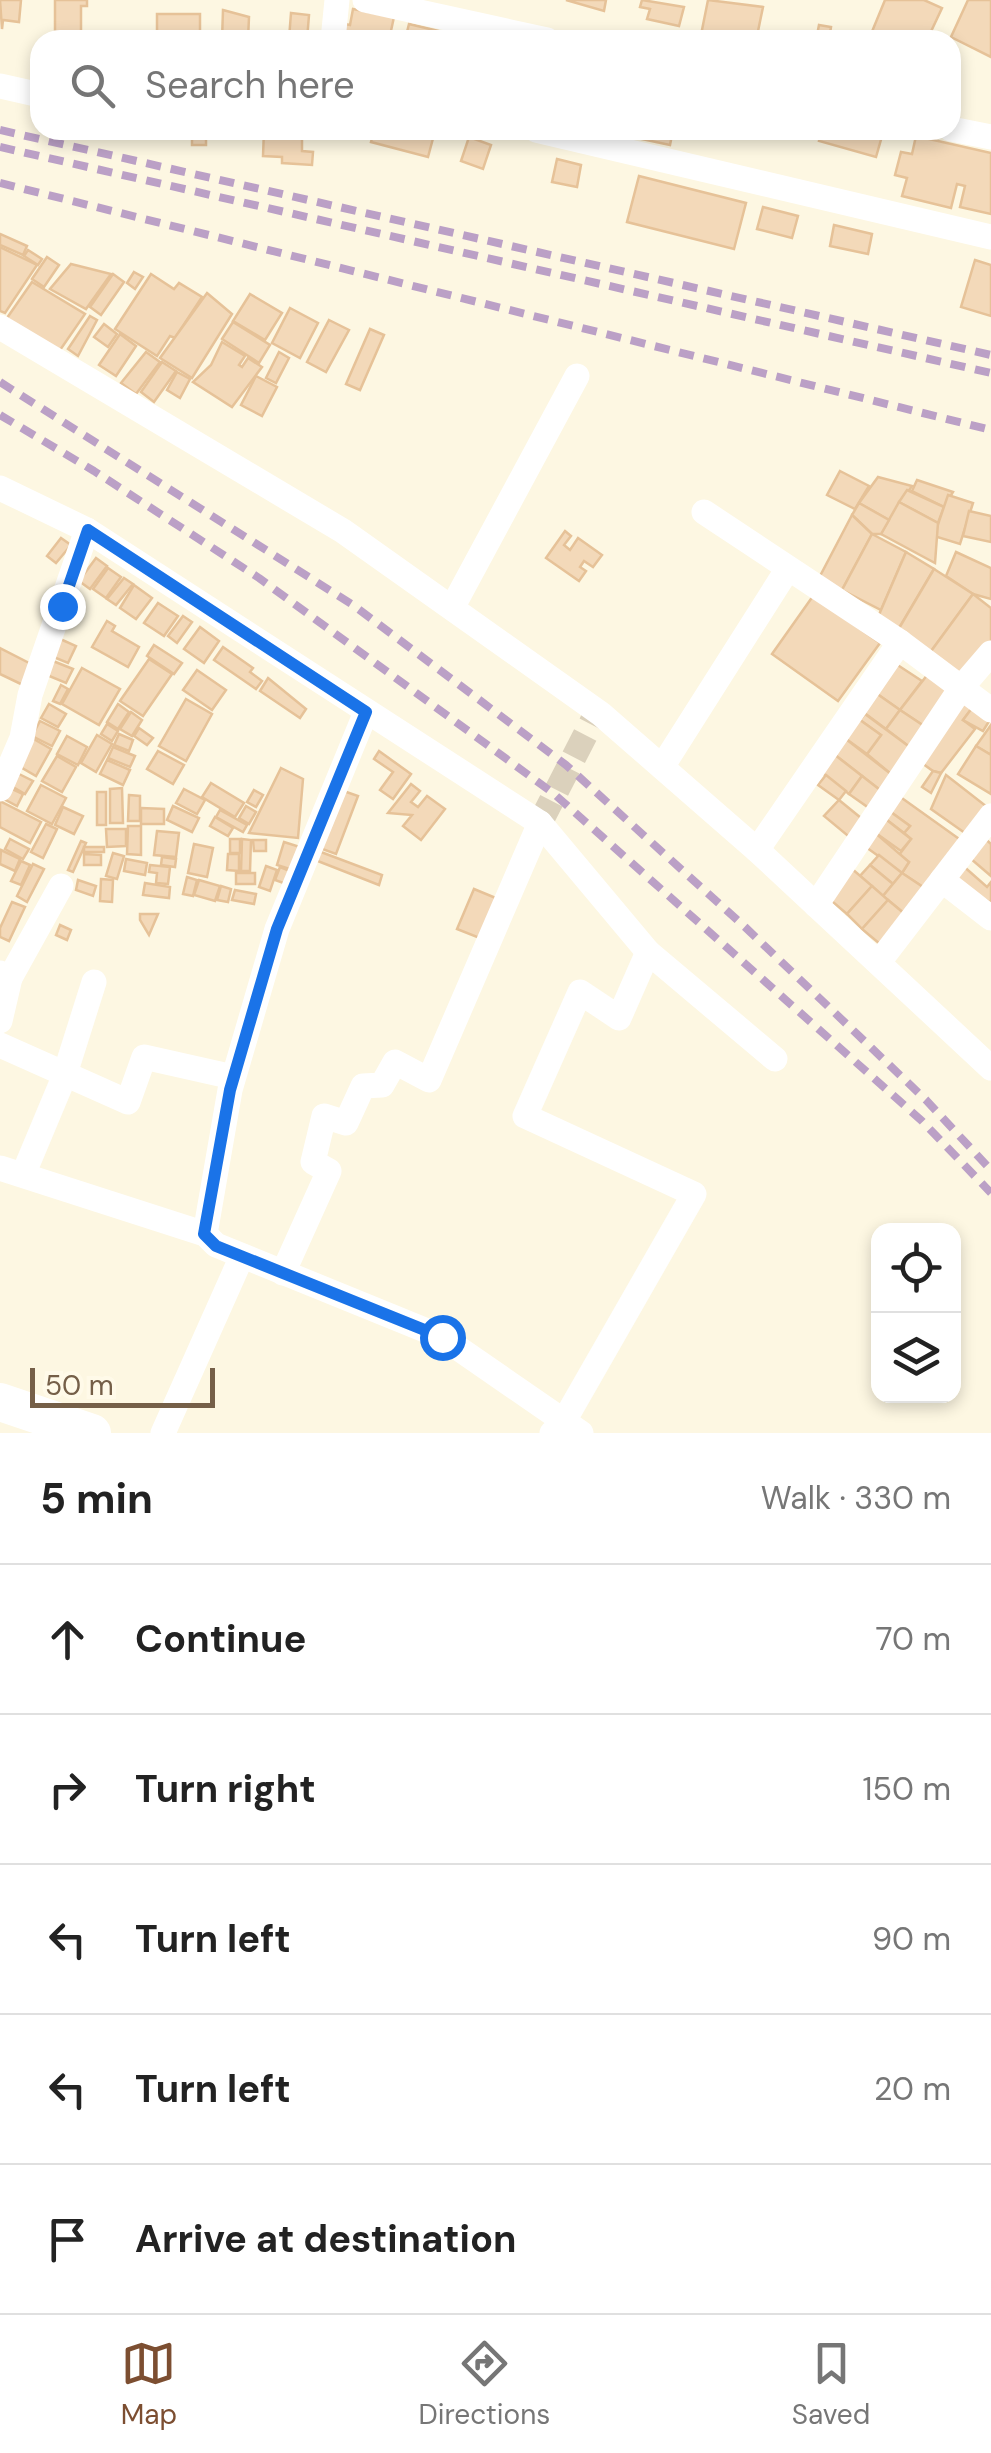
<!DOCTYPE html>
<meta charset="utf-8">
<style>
body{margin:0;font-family:"DM Sans",sans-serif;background:#f2f2f2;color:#222}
.controls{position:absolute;right:30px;bottom:30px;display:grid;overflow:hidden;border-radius:20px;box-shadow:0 5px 15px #0003}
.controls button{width:90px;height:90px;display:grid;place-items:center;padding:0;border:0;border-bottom:2px solid #e0e0e0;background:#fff;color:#222;font:50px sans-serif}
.scale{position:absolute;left:30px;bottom:25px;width:185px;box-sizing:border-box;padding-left:10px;border:5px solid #755f48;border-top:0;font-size:28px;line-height:35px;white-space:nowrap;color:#755f48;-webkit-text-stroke:8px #fffae9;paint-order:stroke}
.stop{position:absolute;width:30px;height:30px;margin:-22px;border:8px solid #1a73e8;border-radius:50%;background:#fff}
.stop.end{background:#1a73e8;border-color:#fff;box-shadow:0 2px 10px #0008}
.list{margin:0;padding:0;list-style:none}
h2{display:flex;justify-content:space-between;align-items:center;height:130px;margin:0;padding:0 40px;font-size:42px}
h2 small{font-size:32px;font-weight:400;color:#767676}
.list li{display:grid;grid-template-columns:65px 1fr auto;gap:30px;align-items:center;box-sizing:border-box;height:150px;padding:0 40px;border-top:2px solid #e0e0e0}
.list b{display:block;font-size:38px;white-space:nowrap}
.list em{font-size:32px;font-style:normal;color:#767676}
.icon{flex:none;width:55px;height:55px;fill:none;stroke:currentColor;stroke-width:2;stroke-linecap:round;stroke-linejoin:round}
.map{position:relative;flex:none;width:991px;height:1433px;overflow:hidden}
.search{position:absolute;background:#fff;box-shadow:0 5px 15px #0003;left:30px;right:30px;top:30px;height:110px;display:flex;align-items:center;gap:25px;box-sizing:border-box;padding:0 35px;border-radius:30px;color:#767676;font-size:38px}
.sheet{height:880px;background:#fff}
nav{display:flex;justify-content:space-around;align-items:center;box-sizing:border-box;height:140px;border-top:2px solid #e0e0e0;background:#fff;font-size:28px;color:#767676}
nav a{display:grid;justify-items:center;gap:5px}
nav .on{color:#7c4e31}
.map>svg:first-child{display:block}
.building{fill:#f3d9b9;stroke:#e6c298;stroke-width:2.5}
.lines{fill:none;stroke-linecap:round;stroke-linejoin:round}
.minor-tunnel{stroke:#dbd1bc;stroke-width:25;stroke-dasharray:25 12;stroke-linecap:butt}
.minor{stroke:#fff;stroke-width:25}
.secondary{stroke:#fff;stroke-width:38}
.rail{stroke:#bba0c6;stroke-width:8;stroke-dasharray:15 10;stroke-linecap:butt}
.route{stroke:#1a73e8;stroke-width:12}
</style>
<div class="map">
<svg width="991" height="1433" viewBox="0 0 991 1433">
<rect width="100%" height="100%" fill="#fdf7e2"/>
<g class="building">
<polygon points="0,0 21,0 19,22 3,20 2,29"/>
<polygon points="55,0 87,0 87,6 81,6 81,36 87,40 55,38"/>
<polygon points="566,0 606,0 604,11"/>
<polygon points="642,0 684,7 679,26 647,19 650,9 640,7"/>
<polygon points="708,0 763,7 757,36 700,40"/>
<polygon points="885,0 924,0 942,8 927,40 885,40 871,34"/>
<polygon points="968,0 991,0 991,57 951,37"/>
<polygon points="353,9 394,17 389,40 338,36 341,23 350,25"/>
<polygon points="223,10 249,17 248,40 222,40"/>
<polygon points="291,13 309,15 307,40 289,39"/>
<rect x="157" y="14" width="43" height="26"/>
<polygon points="409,24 451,34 449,40 405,40"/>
<polygon points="819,25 831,27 829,40 816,40"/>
<polygon points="264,130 302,130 302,151 313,152 312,165 282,163 282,157 263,156"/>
<polygon points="374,130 433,130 435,131 428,157 371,142"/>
<polygon points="624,130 673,130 670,145 623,135"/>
<polygon points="822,130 860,130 882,136 876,157 819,141"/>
<rect x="192" y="134" width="14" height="11"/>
<polygon points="916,136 991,153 991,214 960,207 965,186 957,184 951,208 902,196 907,178 895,175 901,152 912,154"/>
<polygon points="469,137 491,145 483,169 461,161"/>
<polygon points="557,159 581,165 577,187 552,182"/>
<polygon points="639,176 746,203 734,249 627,222"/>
<polygon points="763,207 798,216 792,238 757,229"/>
<polygon points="834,225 872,234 868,254 830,246"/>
<polygon points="0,234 27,246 23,255 0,245"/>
<polygon points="0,247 37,265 5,313 0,311"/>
<polygon points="28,250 42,259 38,265 24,256"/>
<polygon points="47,257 59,265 44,287 32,279"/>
<polygon points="975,260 991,265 991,316 961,307"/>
<polygon points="71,264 111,274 86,309 50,289"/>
<polygon points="134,272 143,277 135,289 127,283"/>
<polygon points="113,274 124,282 101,315 90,307"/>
<polygon points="151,274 174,289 179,283 202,297 175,338 170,336 157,356 115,329"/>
<polygon points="32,282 85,314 58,353 7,318"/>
<polygon points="207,293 232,314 192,378 160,358"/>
<polygon points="250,294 282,313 265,340 233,321"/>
<polygon points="290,308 318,323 300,358 272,343"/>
<polygon points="90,316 97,320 78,356 68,349"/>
<polygon points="329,320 349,330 326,372 307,362"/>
<polygon points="233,322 270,345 259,363 222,339"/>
<polygon points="104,324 117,334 108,347 94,337"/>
<polygon points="370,329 384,335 360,390 346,384"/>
<polygon points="120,334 136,346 116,376 99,365"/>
<polygon points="222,342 245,356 239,365 242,367 248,358 262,367 232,407 193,382 211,365"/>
<polygon points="146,352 160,362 136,394 121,383"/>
<polygon points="279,352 289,358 276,383 266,378"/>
<polygon points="162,362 176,371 154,402 141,392"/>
<polygon points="177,372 190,379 180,398 167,390"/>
<polygon points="256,376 277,387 262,416 241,405"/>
<polygon points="840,471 869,486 855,509 827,495"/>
<polygon points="878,477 912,486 889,520 859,503"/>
<polygon points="917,480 953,492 944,507 912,491"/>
<polygon points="907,490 944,507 938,523 899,502"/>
<polygon points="948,495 973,503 960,544 934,536"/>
<polygon points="899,502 938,523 935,563 881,534"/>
<polygon points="859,503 889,520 881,534 872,534 852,515"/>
<polygon points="969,511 991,516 991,542 963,536"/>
<polygon points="852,515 872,534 842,590 819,578"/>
<polygon points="565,531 571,536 564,545 570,550 578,538 602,555 593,567 584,561 580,567 586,571 579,581 546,558"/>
<polygon points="872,534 906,552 881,610 842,590"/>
<polygon points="61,538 71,545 56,563 47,556"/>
<polygon points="906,552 934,569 898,630 878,617"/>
<polygon points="956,552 991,568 991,599 973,594 946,576"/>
<polygon points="96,558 107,566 90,589 79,581"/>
<polygon points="108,568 121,577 106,598 93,589"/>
<polygon points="934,569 973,594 929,654 898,630"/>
<polygon points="124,578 133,584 116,605 107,599"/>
<polygon points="134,585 152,598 136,619 120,608"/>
<polygon points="973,594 991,608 991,646 965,680 929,654"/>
<polygon points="813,596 880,643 838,701 772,654"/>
<polygon points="158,603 178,616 164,636 144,623"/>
<polygon points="183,616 192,622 177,643 168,636"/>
<polygon points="107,621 115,626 112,631 139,647 128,667 92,647"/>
<polygon points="200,627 219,641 204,663 184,649"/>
<polygon points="58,638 76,646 68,663 51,656"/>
<polygon points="154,645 182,663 174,674 147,656"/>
<polygon points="223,647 253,668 250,672 262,681 256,689 214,660"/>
<polygon points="0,648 33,665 23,685 0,674"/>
<polygon points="48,659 73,669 66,683 42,673"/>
<polygon points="149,659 172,674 143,716 120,701"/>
<polygon points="893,662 922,681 900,710 873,691"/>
<polygon points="82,668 120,689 99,725 62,704"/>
<polygon points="197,670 226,690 212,710 183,690"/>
<polygon points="928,674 954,691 927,728 900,710"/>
<polygon points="268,678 306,709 300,718 260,691"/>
<polygon points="61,685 68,689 60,704 53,701"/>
<polygon points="873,691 900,710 886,729 859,709"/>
<polygon points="186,699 212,714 186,761 159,746"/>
<polygon points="964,702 972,708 963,720 975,729 941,773 933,771 919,761"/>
<polygon points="49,704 66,714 58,727 41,718"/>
<polygon points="118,704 129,712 118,729 107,722"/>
<polygon points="972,708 991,718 983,731 963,720"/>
<polygon points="900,710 927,728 911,748 886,729"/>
<polygon points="131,712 142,720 132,736 120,729"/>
<polygon points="865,714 911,748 891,774 867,754 881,735 860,720"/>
<polygon points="860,720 881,735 867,754 842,736"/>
<polygon points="40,721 60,731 52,746 32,736"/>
<polygon points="107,724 118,731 112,741 101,734"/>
<polygon points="991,725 991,755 976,746"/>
<polygon points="139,728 153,738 147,745 134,736"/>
<polygon points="119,734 133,740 129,751 114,745"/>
<polygon points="97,735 112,744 96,772 81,763"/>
<polygon points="67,736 87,747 78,765 57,754"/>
<polygon points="842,736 896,778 884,793 830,751"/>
<polygon points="32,738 51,749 36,776 17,765"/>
<polygon points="976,746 991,755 991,794 958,774"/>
<polygon points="113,747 135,756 130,767 108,758"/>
<polygon points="158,751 184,765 173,784 147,769"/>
<polygon points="379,751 411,774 393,799 380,790 393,772 374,759"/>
<polygon points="835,755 862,776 849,794 821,772"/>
<polygon points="57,756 76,767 62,792 42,781"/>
<polygon points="107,760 130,770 123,785 100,774"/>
<polygon points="281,768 303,779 298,838 249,833"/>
<polygon points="933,771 941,773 931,793 922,787"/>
<polygon points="15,772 33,781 25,794 8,784"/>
<polygon points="826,775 846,791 839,800 818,785"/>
<polygon points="946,775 991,810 972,838 931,809"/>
<polygon points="862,776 884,793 869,808 849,794"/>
<polygon points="211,783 244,803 235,817 202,797"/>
<polygon points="411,784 420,791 411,802 418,807 427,796 445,809 421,840 403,826 412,815 388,813"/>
<polygon points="41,785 66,798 52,824 27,811"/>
<polygon points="8,787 23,794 17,806 2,798"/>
<polygon points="122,788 123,823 110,823 110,789"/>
<polygon points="335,788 358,796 336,854 314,846"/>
<polygon points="184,789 205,800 197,814 176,803"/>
<polygon points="254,790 263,795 256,807 247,802"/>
<rect x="97" y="792" width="9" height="33"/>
<polygon points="129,795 140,796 140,821 128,821"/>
<polygon points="899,796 962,841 926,889 902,873 909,862 899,855 911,839 904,833 910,826 888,810"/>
<polygon points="839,800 861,818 853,840 824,816"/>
<polygon points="0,801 41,822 30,843 0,827"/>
<polygon points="173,806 199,818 192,832 167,820"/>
<polygon points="246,806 256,812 249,824 239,818"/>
<polygon points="63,807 83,816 74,834 55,825"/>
<polygon points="141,808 164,809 164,824 141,824"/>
<polygon points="220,810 247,825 243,832 216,817"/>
<polygon points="888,810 910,826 904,833 883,817"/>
<polygon points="215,817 233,828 228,836 210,826"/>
<polygon points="883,817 911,839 901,851 873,831"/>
<polygon points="46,824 57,829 43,858 31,852"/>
<polygon points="128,826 141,826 141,855 127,854"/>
<polygon points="106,829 126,829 126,846 107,847"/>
<polygon points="157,831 179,833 176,857 154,855"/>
<polygon points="873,831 909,862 902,873 863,845"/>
<polygon points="981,835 991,844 991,876 964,853"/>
<polygon points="10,839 29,849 23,859 5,849"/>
<rect x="230" y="839" width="10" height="14"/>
<polygon points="242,839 251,840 250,871 241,871"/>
<polygon points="253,840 266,840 266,851 254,851"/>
<polygon points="81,841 86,843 73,872 68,870"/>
<polygon points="284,842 300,847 293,870 277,865"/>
<polygon points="194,844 213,848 207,877 188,873"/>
<rect x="84" y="847" width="20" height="5"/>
<polygon points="313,849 382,875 379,885 310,858"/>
<polygon points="1,850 20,859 15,871 0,864"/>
<polygon points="113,853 124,856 117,879 106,876"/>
<polygon points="84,854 101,855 101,865 84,865"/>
<polygon points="228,854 239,854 239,871 227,870"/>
<polygon points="879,855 902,873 893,884 870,865"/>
<polygon points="162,857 176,859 175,867 161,865"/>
<polygon points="126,859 147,863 145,875 124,871"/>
<polygon points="21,861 30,865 21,885 11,881"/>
<polygon points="33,864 44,869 27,902 17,896"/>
<polygon points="961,864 987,887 991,882 991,903 949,878"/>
<polygon points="150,865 170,867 168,884 156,883 157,873 149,872"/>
<polygon points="870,865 893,884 883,896 860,876"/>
<polygon points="266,866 277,870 270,891 259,887"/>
<polygon points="280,867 290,871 286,884 275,880"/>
<polygon points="851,868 872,886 847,914 827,897"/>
<rect x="236" y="873" width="19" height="11"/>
<polygon points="902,873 926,889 906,915 883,896"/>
<polygon points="187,877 197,880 193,896 183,894"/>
<polygon points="101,879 113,880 112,902 100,901"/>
<polygon points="78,880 96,886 93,896 76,890"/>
<polygon points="199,880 220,886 215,901 194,895"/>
<polygon points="145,883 170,887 169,898 143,895"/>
<polygon points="221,886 231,889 228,902 217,900"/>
<polygon points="872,886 888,900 862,929 847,914"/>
<polygon points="474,889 503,901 487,941 457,929"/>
<polygon points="235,890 256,894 254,904 232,900"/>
<polygon points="888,900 906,915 880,944 862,929"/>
<polygon points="12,902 25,907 9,941 0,937 0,928"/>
<polygon points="140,914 158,914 149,935 140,920"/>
<polygon points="60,925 71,930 67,940 56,935"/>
</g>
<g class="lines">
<polyline class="minor-tunnel" points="540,823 597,712"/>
<g class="minor">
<polyline points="365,0 547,40"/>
<polyline points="333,40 337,0"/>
<polyline points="0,86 40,95"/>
<polyline points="951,129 991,137"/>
<polyline points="536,130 991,237"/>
<polyline points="0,327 343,531 601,714 757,850 991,1068"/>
<polyline points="0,488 87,530 540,823 648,952 775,1059"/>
<polyline points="704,512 900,642 991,710"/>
<polyline points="452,608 577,376"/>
<polyline points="662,767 787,570"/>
<polyline points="0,789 22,738 30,695 87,530"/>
<polyline points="757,850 900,642"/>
<polyline points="942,880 991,918"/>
<polyline points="816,905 961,688 991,653"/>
<polyline points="879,962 991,816"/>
<polyline points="0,973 10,978 0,1021"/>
<polyline points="10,978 61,886"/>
<polyline points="0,1045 128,1102 144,1057 233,1077"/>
<polyline points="0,1168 205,1234 216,1245 442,1337 581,1433"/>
<polyline points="23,1175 64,1077 94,982"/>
<polyline points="205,1234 230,1090 277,929 366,712"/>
<polyline points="283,1273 329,1171 313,1162 324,1116 346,1123 363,1086 382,1085 395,1062 429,1080 540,823"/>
<polyline points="163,1433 242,1256"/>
<polyline points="552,1433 564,1421 694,1194 525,1116 580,992 619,1018 648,952"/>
</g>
<polyline class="secondary" points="0,1402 92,1433"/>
<g class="rail">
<polyline points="0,130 991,355"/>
<polyline points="0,147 991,373"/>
<polyline points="0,183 991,430"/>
<polyline points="0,382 353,605 566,765 745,927 926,1100 991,1170"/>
<polyline points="0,415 94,471 259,578 553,793 922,1121 991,1193"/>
</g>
</g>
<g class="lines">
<polyline class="route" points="62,606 88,530 366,712 277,929 230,1090 204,1234 216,1246 442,1337"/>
</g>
</svg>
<div class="controls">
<button><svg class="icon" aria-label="locate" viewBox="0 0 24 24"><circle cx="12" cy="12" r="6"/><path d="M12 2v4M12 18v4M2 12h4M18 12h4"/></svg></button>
<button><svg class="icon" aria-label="layers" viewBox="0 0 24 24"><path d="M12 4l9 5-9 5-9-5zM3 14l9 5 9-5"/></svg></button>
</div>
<div class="scale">50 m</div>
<div class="stop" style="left:442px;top:1337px"></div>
<div class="stop end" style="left:62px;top:606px"></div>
<div class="search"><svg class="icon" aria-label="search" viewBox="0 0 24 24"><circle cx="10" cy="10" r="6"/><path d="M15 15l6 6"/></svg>Search here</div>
</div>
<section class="sheet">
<h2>5 min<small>Walk · 330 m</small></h2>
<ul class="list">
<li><svg class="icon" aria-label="ahead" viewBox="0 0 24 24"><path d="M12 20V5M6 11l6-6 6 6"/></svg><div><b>Continue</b></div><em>70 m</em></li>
<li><svg class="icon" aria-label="right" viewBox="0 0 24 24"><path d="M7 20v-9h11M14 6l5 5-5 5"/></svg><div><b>Turn right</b></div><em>150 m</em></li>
<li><svg class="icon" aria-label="left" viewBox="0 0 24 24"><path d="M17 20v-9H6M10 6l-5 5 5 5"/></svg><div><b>Turn left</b></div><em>90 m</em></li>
<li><svg class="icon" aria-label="left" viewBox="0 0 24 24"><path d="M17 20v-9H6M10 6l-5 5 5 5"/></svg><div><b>Turn left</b></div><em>20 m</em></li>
<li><svg class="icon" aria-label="arrive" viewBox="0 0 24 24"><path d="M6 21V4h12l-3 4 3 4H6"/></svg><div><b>Arrive at destination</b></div></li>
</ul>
</section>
<nav>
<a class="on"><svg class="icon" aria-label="map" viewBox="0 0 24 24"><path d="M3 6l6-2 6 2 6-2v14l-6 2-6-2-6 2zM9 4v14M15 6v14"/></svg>Map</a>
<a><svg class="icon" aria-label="directions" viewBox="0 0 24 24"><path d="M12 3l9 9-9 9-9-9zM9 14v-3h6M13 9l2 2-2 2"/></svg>Directions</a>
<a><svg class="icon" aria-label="saved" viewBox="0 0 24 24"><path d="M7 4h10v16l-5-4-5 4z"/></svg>Saved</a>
</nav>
